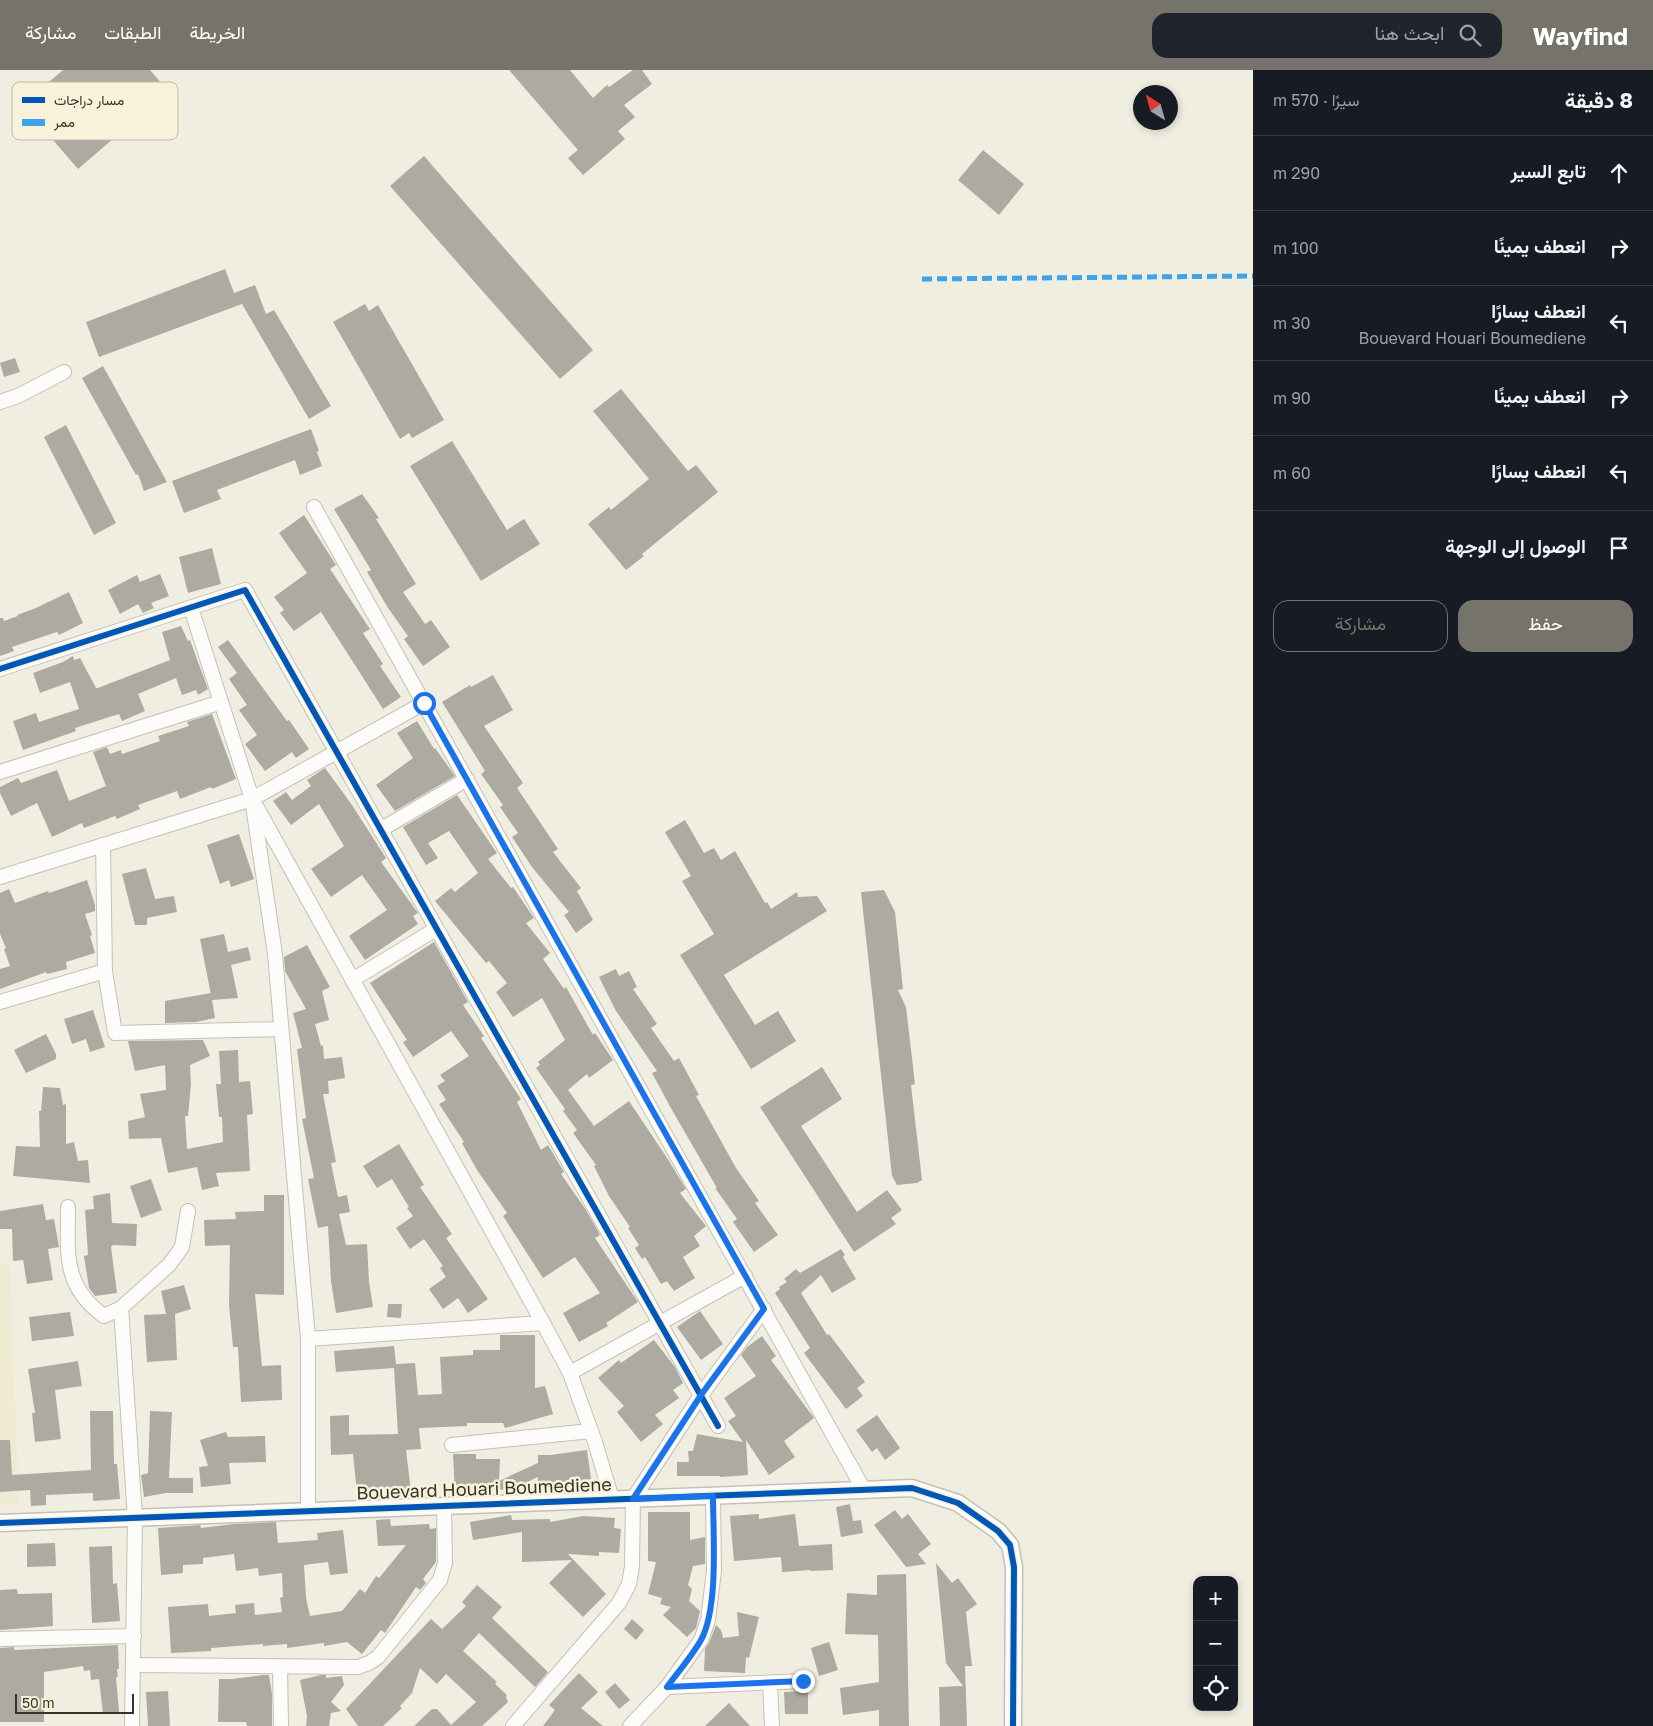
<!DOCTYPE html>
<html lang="ar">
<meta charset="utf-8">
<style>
body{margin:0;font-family:"Golos Text",Vazirmatn,sans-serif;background:#20242c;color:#f1f3f6;direction:rtl}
.controls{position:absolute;right:15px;bottom:15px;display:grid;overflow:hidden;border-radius:10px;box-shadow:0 2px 8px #0003}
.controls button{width:45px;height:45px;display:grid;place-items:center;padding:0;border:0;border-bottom:1px solid #363941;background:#171b24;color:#f1f3f6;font:25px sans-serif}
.compass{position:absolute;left:1133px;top:15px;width:45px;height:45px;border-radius:50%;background:#171b24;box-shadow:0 2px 8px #0003;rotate:323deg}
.scale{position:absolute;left:15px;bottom:12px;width:119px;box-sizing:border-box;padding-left:5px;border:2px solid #35332a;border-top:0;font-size:14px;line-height:18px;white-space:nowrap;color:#35332a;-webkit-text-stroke:4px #f7f2d9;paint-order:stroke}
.stop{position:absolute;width:15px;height:15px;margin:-11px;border:4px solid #1a73e8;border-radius:50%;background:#fff}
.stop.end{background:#1a73e8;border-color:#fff;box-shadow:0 1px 5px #0008}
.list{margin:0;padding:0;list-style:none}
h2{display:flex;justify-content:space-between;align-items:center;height:65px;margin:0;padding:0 20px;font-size:21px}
h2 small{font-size:16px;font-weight:400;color:#9ea1a6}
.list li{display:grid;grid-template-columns:32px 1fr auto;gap:15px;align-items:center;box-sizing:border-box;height:75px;padding:0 20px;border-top:1px solid #363941}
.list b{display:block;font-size:19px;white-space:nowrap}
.list p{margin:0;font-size:16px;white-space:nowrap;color:#9ea1a6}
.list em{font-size:16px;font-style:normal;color:#9ea1a6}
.actions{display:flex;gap:10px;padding:15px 20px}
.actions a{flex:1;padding:11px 0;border:1px solid #76746a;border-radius:15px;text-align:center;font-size:18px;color:#76746a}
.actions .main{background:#76746a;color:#fff}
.icon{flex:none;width:28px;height:28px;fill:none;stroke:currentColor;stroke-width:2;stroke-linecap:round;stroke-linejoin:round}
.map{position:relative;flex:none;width:1253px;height:1656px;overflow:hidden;direction:ltr}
header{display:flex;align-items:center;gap:30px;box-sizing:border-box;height:70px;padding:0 25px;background:#76746a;color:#fff}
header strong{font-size:24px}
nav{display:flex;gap:28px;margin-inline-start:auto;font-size:18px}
.search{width:350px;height:45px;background:#20242c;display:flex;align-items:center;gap:12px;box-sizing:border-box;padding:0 18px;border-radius:15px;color:#9ea1a6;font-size:19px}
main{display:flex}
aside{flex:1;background:#171b24}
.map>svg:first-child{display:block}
.built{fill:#efebd3}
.building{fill:#adaba1}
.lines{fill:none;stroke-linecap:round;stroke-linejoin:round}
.minor-casing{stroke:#c3c1b7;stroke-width:16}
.tertiary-casing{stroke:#c3c1b7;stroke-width:19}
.minor{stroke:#fdfcfa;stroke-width:14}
.tertiary{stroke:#fdfcfa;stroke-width:16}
.quiet{stroke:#3ea3eb;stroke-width:5;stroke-dasharray:10 5;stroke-linecap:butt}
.cycleway-casing{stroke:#f7f2d9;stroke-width:9}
.cycleway{stroke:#0057b8;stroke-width:6}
.route{stroke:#1a73e8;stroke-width:6}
.labels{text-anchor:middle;stroke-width:5;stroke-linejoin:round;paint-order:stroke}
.street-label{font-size:18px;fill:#35332a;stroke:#f7f2d9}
.key{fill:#f7f2d9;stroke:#bdb9a4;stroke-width:1}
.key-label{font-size:14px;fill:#35332a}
</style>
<header>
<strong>Wayfind</strong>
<div class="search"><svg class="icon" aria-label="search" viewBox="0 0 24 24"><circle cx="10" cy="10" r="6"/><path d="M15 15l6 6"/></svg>ابحث هنا</div>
<nav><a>الخريطة</a><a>الطبقات</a><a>مشاركة</a></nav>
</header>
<main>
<aside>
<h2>8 دقيقة<small>سيرًا · 570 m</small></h2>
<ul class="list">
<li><svg class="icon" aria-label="ahead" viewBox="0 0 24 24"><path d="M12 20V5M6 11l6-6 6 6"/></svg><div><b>تابع السير</b></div><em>290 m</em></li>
<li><svg class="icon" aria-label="right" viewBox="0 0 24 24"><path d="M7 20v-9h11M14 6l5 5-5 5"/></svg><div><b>انعطف يمينًا</b></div><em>100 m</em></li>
<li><svg class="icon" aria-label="left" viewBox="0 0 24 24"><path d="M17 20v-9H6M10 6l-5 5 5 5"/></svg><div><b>انعطف يسارًا</b><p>Bouevard Houari Boumediene</p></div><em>30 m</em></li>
<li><svg class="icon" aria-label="right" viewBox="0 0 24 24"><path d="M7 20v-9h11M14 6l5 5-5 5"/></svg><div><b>انعطف يمينًا</b></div><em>90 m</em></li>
<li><svg class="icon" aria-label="left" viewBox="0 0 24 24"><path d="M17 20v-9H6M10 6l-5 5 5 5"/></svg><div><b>انعطف يسارًا</b></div><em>60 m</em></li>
<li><svg class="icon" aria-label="arrive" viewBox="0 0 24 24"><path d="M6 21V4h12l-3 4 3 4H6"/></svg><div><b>الوصول إلى الوجهة</b></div></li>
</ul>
<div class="actions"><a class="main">حفظ</a><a>مشاركة</a></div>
</aside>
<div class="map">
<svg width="1253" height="1656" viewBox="0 0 1253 1656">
<rect width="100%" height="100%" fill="#f0eee0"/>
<polygon class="built" points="0,1194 10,1194 19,1435 0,1435"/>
<g class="building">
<polygon points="63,0 150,0 162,14 108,62 114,68 78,99 53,70 74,52 43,17"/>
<polygon points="509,0 570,0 593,28 607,15 609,17 633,0 642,0 652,14 624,35 635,47 618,61 625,69 583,105 568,88 578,80"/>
<polygon points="983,80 1024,114 999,145 958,110"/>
<polygon points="424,86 593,280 560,309 390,116"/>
<polygon points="225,199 234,223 255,215 266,244 274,240 331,336 309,349 242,234 99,287 86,252"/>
<polygon points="365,234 369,241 378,235 444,350 412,368 409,363 400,369 333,252"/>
<polygon points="15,288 20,302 4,307 0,293"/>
<polygon points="103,296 167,412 144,421 138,404 136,405 82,308"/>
<polygon points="621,319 688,401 696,395 718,422 642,484 644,486 626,500 588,454 609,437 611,440 649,409 593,341"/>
<polygon points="66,355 116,453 94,465 44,367"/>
<polygon points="311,359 319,381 317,382 322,396 300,405 295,390 217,420 221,429 184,443 172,411"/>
<polygon points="452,371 507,460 524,449 540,474 481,511 410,396"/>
<polygon points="362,424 379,448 376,449 416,514 403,522 425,554 431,550 450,577 423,596 404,569 408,566 388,538 367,502 371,500 334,439"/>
<polygon points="304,445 336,495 330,499 370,559 363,563 383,594 380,596 401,627 383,639 321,542 294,561 280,543 284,540 274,527 307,503 279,463"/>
<polygon points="212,478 221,514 188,523 179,487"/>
<polygon points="160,504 169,526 151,533 154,538 143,543 138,534 120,544 108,520 137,505 140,512"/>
<polygon points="69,522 83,553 59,565 57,562 12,577 14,581 0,586 0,548 3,548 4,551 18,546 17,545 36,538"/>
<polygon points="181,556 188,571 190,570 208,619 198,625 196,620 182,625 176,608 138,624 145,641 122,651 119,644 75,658 76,661 23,680 13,651 36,643 39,652 79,639 70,612 40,623 33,603 63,592 73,586 74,590 80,588 96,618 98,618 170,590 162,562"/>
<polygon points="228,570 287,651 289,650 309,679 296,688 292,682 265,701 245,674 257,665 239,640 247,635 229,609 237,603 218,577"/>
<polygon points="493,605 513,640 484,656 523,713 517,718 558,779 553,782 581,818 577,821 593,850 576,863 564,845 569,842 532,797 512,767 518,763 500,737 503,735 481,704 485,701 442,632 470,615 471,617"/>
<polygon points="212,644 236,709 212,719 211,717 180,729 177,721 138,735 140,739 117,749 115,746 84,758 82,753 52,767 37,733 11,746 0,723 0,717 18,708 21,713 57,700 69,731 106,716 93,682 107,677 110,684 121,680 122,684 160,671 158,666 189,656 187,652"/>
<polygon points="417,651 434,679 435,678 455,706 395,741 376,715 413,688 397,663"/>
<polygon points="325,698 352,735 386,788 381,792 418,843 413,846 418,854 365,890 349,866 387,840 362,805 331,827 311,799 344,776 319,734 291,755 273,731 286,722 292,730 311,716 307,710"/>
<polygon points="457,725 497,783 488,789 511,818 513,817 534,848 526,853 550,883 543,889 564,919 566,917 593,965 595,963 613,990 589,1008 587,1004 568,1020 594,1056 629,1031 669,1091 686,1119 680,1123 706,1156 694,1166 700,1176 683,1187 695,1208 674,1221 667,1211 661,1214 645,1187 642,1189 635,1178 639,1175 628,1158 630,1157 609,1126 594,1096 596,1095 573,1063 577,1060 563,1041 565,1039 536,998 540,995 538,992 565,970 542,928 513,947 496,922 507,913 489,891 486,893 435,831 451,818 455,822 478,803 449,761 428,773 438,788 426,795 403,757"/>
<polygon points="685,750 704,783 714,778 721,790 735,781 765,833 767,832 771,839 797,822 798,827 817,826 827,841 724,905 755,955 778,941 796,971 751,999 680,885 714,864 682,811 691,806 665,762"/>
<polygon points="239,764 254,809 231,817 229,810 220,814 207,775"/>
<polygon points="146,798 155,829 174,826 177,842 147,848 147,855 135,855 122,804"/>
<polygon points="87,810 95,835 95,841 85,844 92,865 90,866 95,883 66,892 67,899 47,904 46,902 0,919 0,899 10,896 4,879 6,878 0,864 0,823 9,819 15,833 48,821 49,823"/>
<polygon points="884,820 895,842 903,919 898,920 906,937 915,1014 911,1015 922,1110 917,1113 897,1115 892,1106 861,822"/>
<polygon points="224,864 228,882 248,877 251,890 231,895 238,928 212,930 200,869"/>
<polygon points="434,872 468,932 463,935 484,966 481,968 521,1029 517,1032 541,1080 548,1075 554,1085 564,1102 561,1104 586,1140 600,1165 595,1168 638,1232 606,1253 608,1256 579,1272 563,1243 600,1223 575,1187 543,1208 503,1146 507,1143 477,1100 462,1073 464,1072 439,1034 446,1030 437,1016 445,1011 440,1005 469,986 451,961 413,987 403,972 407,970 370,913"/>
<polygon points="307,875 330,917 322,921 329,950 315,954 321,976 323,975 324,989 342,987 345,1008 328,1011 329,1024 323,1024 336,1092 331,1093 338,1127 347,1125 350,1142 339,1144 346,1175 367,1174 369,1212 373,1237 336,1243 331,1211 328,1156 318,1158 308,1109 314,1108 302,1049 306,1048 297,979 302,978 293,943 306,939 285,901 284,887"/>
<polygon points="616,899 619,906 629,901 637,917 633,919 657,954 651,958 674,991 679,988 699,1025 696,1026 736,1098 759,1131 755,1133 778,1165 754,1182 733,1152 737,1149 715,1118 717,1118 672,1040 652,1003 657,1001 616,941 599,907"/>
<polygon points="211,923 215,948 196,952 165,953 165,931"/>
<polygon points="93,940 105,977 90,982 86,969 72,974 64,949"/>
<polygon points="46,964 56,984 56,989 26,1003 14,980"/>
<polygon points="203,970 210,986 190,995 191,1014 188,1046 185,1046 187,1079 223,1072 222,1047 219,1047 216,1014 221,1014 219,981 238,980 239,1012 250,1011 253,1044 247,1045 250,1101 216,1103 219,1116 202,1120 197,1097 168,1103 161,1068 129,1069 128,1051 145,1047 140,1024 166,1020 165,995 135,1001 128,971"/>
<polygon points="822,997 842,1029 801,1056 857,1142 887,1120 902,1140 891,1148 896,1154 854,1182 760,1037"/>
<polygon points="43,1017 60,1018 63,1035 66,1034 66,1074 74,1072 78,1091 88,1090 90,1113 13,1106 16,1076 40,1077 39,1041 41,1041"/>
<polygon points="399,1074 424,1115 420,1117 452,1164 446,1168 488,1229 468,1243 458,1228 443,1239 429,1219 446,1207 440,1198 443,1196 424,1169 410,1179 396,1158 413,1146 407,1138 409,1137 392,1109 377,1118 363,1096"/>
<polygon points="151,1109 162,1140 141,1148 130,1116"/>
<polygon points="110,1123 112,1153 137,1154 136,1176 113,1175 111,1177 117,1223 95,1226 89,1218 84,1186 88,1185 85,1140 94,1139 93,1126"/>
<polygon points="264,1125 284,1125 284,1225 255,1224 262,1296 281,1295 282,1330 241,1332 238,1277 233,1277 229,1235 230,1175 205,1176 204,1150 236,1149 235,1142 264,1141"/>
<polygon points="43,1134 46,1150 54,1149 59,1177 48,1179 53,1210 27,1214 23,1190 13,1191 12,1159 0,1159 0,1141"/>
<polygon points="841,1179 845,1185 843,1187 856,1209 832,1223 821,1205 801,1223 827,1265 829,1264 865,1312 857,1318 863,1326 846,1339 804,1283 810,1278 775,1223 780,1219 779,1217 787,1212 784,1209 796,1199 800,1203"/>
<polygon points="184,1215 191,1239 175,1244 177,1290 147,1292 144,1245 166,1244 161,1221"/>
<polygon points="388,1234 402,1234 401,1248 387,1247"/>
<polygon points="700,1241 723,1274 701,1290 677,1257"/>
<polygon points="70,1242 74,1266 32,1271 29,1247"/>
<polygon points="500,1265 535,1265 535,1318 545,1316 553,1344 505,1358 503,1353 467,1353 467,1356 419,1358 421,1379 406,1380 411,1422 388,1425 388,1419 357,1423 353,1384 331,1385 330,1346 349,1345 349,1365 398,1364 394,1298 336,1302 334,1281 394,1276 396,1294 415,1293 418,1325 442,1324 440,1287 473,1285 473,1280 500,1280"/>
<polygon points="762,1266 776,1286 771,1290 814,1348 784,1371 795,1387 769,1405 746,1370 748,1405 720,1407 720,1406 677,1406 677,1392 689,1392 688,1381 693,1381 697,1364 743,1372 728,1351 736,1346 724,1328 756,1306 741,1285 747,1277"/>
<polygon points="654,1270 675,1297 683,1313 673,1320 679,1328 655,1345 663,1354 641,1372 617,1342 624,1336 598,1308 619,1290 621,1293"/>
<polygon points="78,1291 82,1316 55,1320 61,1369 35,1372 32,1343 35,1343 28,1299"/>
<polygon points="90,1341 113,1341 114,1394 117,1394 120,1429 93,1431 93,1423 46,1425 46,1435 31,1436 30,1420 0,1422 0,1370 10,1370 12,1405 91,1400"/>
<polygon points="150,1341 172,1342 169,1408 193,1408 193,1423 166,1423 144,1427 141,1405 148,1403"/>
<polygon points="877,1345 900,1378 885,1390 877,1378 872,1382 856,1360"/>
<polygon points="226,1362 228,1367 265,1366 266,1392 229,1393 231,1414 201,1417 199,1397 208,1396 200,1370"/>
<polygon points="587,1380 591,1409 555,1414 555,1416 538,1416 538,1407 510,1420 477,1419 478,1422 455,1423 453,1384 476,1384 476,1389 500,1389 499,1411 538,1393 538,1385 550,1385"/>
<polygon points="850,1434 853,1451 861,1450 863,1463 841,1467 836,1437"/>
<polygon points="895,1440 902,1449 908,1444 931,1474 918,1484 926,1494 906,1497 874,1455"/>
<polygon points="648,1442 690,1442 690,1470 705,1467 705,1494 693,1496 688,1515 692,1519 689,1531 700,1541 696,1558 687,1567 663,1545 671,1537 660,1534 662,1528 648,1524 656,1492 648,1491"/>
<polygon points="759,1444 759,1449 795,1444 799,1476 832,1474 833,1500 810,1501 810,1500 782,1502 781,1487 734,1491 730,1446"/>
<polygon points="511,1445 512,1450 550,1449 550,1452 583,1446 615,1448 614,1458 621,1459 619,1483 599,1482 599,1486 568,1484 606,1524 583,1547 549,1513 572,1490 522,1492 522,1462 473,1470 470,1452"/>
<polygon points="390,1449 391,1456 429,1454 430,1459 436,1458 436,1492 423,1509 426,1513 420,1520 416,1517 385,1563 381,1560 362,1584 347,1572 324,1576 324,1573 287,1578 287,1574 263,1576 263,1574 211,1578 211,1581 171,1583 168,1537 208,1534 209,1546 236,1543 235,1535 254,1533 255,1545 282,1542 280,1528 283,1527 282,1503 259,1506 258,1498 236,1501 234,1484 203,1488 203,1494 183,1495 183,1503 161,1505 158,1458 200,1455 201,1458 234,1454 276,1452 278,1473 318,1470 317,1463 343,1460 348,1503 330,1505 328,1492 304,1495 306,1528 310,1546 342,1541 360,1519 365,1523 376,1506 379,1508 406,1475 378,1476 376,1450"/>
<polygon points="55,1473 56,1496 27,1497 27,1474"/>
<polygon points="112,1476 113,1514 117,1513 120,1551 92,1553 89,1477"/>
<polygon points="936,1493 952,1513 958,1508 977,1534 966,1542 972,1596 965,1596 967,1656 940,1656 939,1617 963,1616 946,1593"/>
<polygon points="906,1504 909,1656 879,1656 879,1640 843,1645 840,1618 879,1612 878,1565 845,1564 847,1523 877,1525 877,1505"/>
<polygon points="477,1515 502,1537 492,1548 548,1602 535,1617 479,1563 463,1581 497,1612 495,1614 507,1625 506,1627 508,1632 482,1656 414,1656 432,1639 437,1639 451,1655 476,1632 446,1604 437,1614 420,1598 412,1623 400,1636 402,1638 383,1656 358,1656 346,1639 431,1549 442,1559 466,1536 462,1532"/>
<polygon points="17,1519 18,1524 52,1523 53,1556 0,1560 0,1520"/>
<polygon points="737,1542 759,1547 749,1588 746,1587 745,1603 704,1601 705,1579 709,1573 716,1555 721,1560 723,1568 739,1566"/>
<polygon points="632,1549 644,1560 636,1570 624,1559"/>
<polygon points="829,1572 838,1600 819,1606 811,1578"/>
<polygon points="118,1575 119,1599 117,1599 118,1607 116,1607 119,1642 103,1644 99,1609 91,1610 90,1600 84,1601 83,1596 44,1602 44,1652 0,1652 0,1578 14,1577 14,1580"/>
<polygon points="579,1603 598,1622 581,1638 603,1656 543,1656 555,1640 549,1635"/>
<polygon points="263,1605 269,1605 272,1624 272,1656 247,1656 246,1652 218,1652 219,1609 232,1609"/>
<polygon points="321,1605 326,1605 326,1608 342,1606 344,1615 331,1632 341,1641 331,1643 329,1656 306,1656 307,1646 300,1610"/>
<polygon points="615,1613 630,1630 619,1639 605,1622"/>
<polygon points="168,1621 170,1656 148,1656 146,1622"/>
<polygon points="808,1621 808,1644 785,1644 784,1622"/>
<polygon points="729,1633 750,1656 705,1656"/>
</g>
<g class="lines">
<defs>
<g id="minor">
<polyline points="0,332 18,326 64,302"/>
<polyline points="314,437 864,1420"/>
<polyline points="191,538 252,729 275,884 308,1269 308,1441"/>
<polyline points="0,599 245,520 718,1356"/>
<polyline points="0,702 221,632"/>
<polyline points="256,736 543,1253 570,1303 595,1372 612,1429"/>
<polyline points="380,760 467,709"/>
<polyline points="103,775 105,901 115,963 281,959"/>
<polyline points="0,807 252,729 424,633"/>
<polyline points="352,910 436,859"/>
<polyline points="0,932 105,901"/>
<path d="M68 1137C68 1182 62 1216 104 1246L121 1238 169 1195 182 1177 188 1141"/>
<polyline points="121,1238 135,1448 132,1656"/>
<polyline points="308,1269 543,1253"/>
<polyline points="570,1303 745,1206"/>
<polyline points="452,1375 591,1361"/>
<polyline points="0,1569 134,1566"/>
<polyline points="133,1595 358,1597 369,1593 378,1587 440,1510 445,1493 444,1436"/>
<polyline points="280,1596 281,1656"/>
<polyline points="770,1613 772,1656"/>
<polyline points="667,1617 803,1611"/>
<polyline points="513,1656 619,1533 629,1514 632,1496 633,1429 701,1325 764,1239"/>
<polyline points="630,1656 667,1617 701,1570 708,1550 714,1501 713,1426"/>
</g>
<polyline id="tertiary" points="0,1453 912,1418 958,1433 998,1461 1010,1475 1014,1497 1013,1656"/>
</defs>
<use href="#minor" class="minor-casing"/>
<use href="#tertiary" class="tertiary-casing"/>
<use href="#minor" class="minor"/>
<use href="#tertiary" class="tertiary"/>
<polyline class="quiet" points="922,209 1253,206"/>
<defs>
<g id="cycleway">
<polyline points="0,599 245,520 718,1356"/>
<polyline points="0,1453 912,1418 958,1433 998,1461 1010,1475 1014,1497 1013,1656"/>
</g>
</defs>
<use href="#cycleway" class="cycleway-casing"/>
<use href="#cycleway" class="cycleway"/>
</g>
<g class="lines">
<path class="route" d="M424 633 764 1239 701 1325 633 1429 713 1426C713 1463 719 1537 701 1570 692 1586 678 1602 667 1617L803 1611"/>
</g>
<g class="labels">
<g class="street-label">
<text transform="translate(484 1419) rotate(-2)" y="6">Bouevard Houari Boumediene</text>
</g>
</g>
<rect x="12" y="12" width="166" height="58" rx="8" class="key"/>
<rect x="22" y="27" width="23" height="6" fill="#0057b8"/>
<rect x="22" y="49" width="23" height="7" fill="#3ea3eb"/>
<g class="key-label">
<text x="54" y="35">مسار دراجات</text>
<text x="54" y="57">ممر</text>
</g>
</svg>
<div class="controls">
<button>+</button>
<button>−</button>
<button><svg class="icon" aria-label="locate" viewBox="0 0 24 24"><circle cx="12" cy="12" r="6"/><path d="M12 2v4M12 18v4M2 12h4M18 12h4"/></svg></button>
</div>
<svg class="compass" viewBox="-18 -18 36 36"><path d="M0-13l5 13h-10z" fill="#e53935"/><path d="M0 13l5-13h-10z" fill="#9ea1a6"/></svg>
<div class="scale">50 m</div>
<div class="stop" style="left:424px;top:633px"></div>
<div class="stop end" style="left:803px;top:1611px"></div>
</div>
</main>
